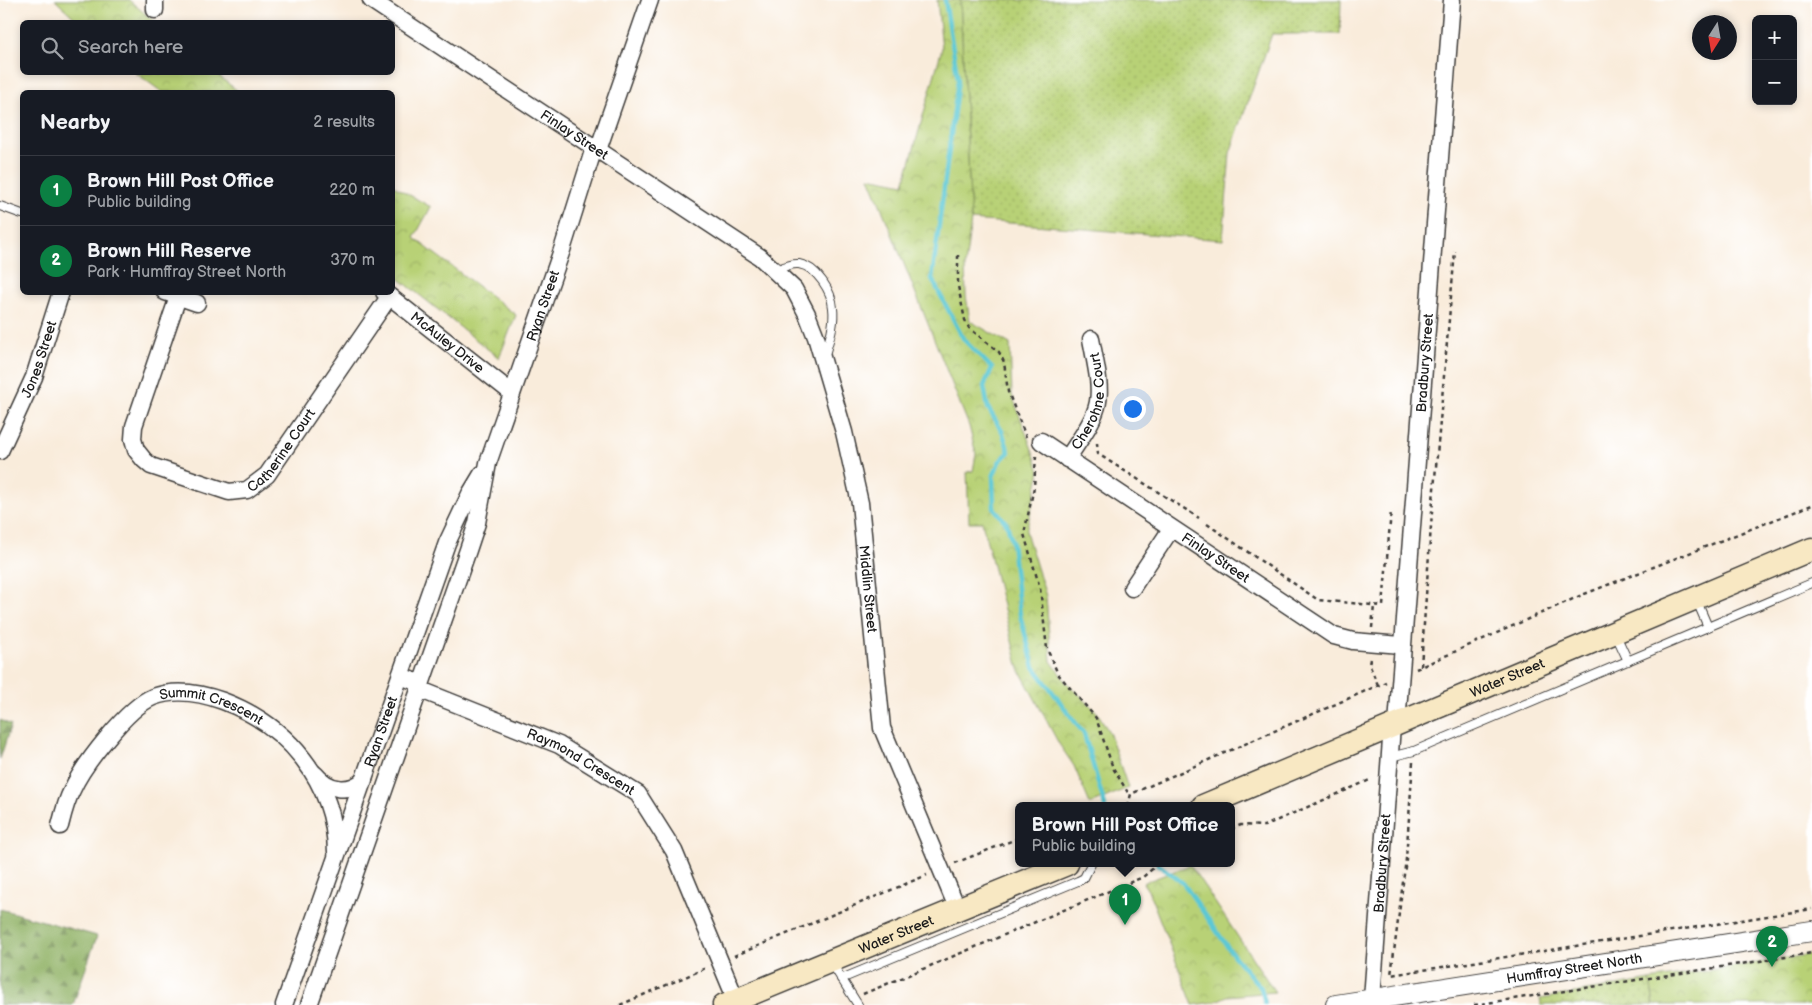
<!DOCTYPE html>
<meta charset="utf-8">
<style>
body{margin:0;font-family:"Balsamiq Sans",sans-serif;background:#20242c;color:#f1f3f6}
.controls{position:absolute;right:15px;top:15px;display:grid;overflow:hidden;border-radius:8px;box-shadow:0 2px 8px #0003}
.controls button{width:45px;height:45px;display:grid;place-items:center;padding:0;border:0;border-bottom:1px solid #363941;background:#171b24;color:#f1f3f6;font:25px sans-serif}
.compass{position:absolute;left:1692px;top:15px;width:45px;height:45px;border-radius:50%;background:#171b24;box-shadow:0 2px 8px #0003;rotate:191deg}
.you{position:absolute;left:1132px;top:408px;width:18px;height:18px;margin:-12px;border:4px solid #fff;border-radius:50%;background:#1a73e8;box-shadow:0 0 0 8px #1a73e833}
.badge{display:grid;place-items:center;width:32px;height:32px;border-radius:50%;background:#0b8043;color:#fff;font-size:16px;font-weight:700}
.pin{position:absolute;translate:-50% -41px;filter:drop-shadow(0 1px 2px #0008)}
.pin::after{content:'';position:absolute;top:26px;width:18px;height:15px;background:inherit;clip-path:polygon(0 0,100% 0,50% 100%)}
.popup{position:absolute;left:1015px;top:802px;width:220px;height:65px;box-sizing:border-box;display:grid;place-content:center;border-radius:8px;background:#171b24;filter:drop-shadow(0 1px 4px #0005);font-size:16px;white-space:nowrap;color:#9ea1a6}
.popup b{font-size:19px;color:#f1f3f6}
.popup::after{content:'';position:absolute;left:50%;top:100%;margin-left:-10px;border:10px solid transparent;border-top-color:#171b24}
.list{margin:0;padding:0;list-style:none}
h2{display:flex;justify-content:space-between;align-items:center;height:65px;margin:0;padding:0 20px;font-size:21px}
h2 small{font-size:16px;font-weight:400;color:#9ea1a6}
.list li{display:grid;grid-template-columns:32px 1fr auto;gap:15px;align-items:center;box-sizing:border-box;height:70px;padding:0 20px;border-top:1px solid #363941}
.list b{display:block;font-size:19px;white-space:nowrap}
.list p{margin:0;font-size:16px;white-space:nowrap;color:#9ea1a6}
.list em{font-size:16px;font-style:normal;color:#9ea1a6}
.icon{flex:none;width:28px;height:28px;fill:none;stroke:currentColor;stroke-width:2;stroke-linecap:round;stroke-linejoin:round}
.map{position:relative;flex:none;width:1812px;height:1005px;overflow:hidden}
.search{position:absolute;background:#171b24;box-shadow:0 2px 8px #0003;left:20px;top:20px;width:375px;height:55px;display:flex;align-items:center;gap:12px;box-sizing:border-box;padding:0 18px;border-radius:8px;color:#9ea1a6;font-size:19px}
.panel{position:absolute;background:#171b24;box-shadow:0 2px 8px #0003;left:20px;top:90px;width:375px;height:205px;border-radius:8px}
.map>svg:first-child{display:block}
.grass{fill:url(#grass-dots);stroke:#6a7649}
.forest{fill:url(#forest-firs);stroke:#576842}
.park{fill:url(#park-crowns);stroke:#6a7649}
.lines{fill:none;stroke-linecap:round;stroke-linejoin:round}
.stream{stroke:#5cc8d5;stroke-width:4.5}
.service-casing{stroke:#3d3b39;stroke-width:10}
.minor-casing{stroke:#3d3b39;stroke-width:19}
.tertiary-casing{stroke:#3d3b39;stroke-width:22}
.secondary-casing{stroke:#3d3b39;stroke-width:25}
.path{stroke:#3d3b39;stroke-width:2.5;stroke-dasharray:4 4;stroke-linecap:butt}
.service{stroke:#fff;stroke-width:8}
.minor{stroke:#fff;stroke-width:16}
.tertiary{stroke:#fff;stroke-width:20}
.secondary{stroke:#f8e8c3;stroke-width:22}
.labels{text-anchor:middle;stroke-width:4;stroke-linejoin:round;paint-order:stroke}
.street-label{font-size:14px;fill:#1c1c1c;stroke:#fff}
</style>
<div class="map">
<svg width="1812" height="1005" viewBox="0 0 1812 1005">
<defs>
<pattern id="grass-dots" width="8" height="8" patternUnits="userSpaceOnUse" patternTransform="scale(1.25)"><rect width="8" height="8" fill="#b8d176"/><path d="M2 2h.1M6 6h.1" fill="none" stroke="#9eb366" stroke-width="1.8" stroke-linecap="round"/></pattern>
<pattern id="forest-firs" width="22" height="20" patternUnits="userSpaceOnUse" patternTransform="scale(1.25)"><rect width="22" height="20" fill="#92b367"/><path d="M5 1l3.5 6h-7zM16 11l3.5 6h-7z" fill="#769154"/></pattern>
<pattern id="park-crowns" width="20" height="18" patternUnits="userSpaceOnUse" patternTransform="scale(1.25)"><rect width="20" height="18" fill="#b8d176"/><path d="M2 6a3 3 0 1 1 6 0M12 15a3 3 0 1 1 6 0" fill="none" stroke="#9eb366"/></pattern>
</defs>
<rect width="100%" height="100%" fill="#fff"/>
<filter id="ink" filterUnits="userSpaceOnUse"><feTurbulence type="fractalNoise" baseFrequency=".02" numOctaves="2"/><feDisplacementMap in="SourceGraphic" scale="10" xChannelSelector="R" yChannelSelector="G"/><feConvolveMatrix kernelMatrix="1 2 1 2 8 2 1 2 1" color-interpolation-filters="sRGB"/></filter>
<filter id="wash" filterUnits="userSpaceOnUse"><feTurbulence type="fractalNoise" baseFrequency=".0096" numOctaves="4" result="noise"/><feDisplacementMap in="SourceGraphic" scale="20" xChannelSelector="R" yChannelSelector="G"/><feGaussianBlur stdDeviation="1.12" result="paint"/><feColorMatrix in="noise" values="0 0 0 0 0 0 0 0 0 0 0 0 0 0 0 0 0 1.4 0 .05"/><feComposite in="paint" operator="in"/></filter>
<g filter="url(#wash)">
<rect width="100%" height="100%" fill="#f9ecdb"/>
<g class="grass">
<polygon points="960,0 1341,0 1340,34 1272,34 1230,153 1223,240 971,220"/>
<polygon points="1650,980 1654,1005 1541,1005 1540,999"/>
</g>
<g class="forest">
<polygon points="0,720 11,725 0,759"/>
<polygon points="0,909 97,936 73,1005 0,1005"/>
</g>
<g class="park">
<polygon points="55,0 129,0 155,22 79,22"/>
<polygon points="937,0 960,0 971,220 965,266 966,296 970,321 1010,344 1012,395 1040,471 1026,532 1046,596 1051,661 1066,682 1097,712 1109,732 1128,788 1090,804 1074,766 1059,744 1019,669 982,522 969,522 967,472 973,471 976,454 969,426 869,177 904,184 942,48"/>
<polygon points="136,73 215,73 239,92 162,92"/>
<polygon points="392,185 431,207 414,238 516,315 499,358 393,274"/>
<polygon points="1190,865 1275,992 1227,996 1214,1002 1193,1005 1149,892 1143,883"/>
<polygon points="1812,954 1812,1005 1654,1005 1650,980"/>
</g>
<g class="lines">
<g class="stream">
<polyline points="945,0 958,80 932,279 964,340 992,368 984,386 988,408 1002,431 1009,452 999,462 993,477 994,508 1007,524 1012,542 1020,615 1034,667 1084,734 1105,806"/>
<polyline points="1158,864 1183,883 1234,956 1261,988 1265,1003"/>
</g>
</g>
</g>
<g filter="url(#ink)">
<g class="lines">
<defs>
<g id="service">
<polyline points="0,206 22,214"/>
<path d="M776 270C783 267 791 263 799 264 817 267 832 292 833 308 835 324 829 340 825 355"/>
<polyline points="1696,599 1708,627"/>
<polyline points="1615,633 1628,661"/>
<polyline points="1390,757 1414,751 1812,583"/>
<polyline points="831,962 858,1005"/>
<polyline points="841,979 1078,881 1084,878 1091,864"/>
</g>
<g id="minor">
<polyline points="155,0 155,10"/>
<path id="s1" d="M371 0 760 257 794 289 807 314 816 337 844 432 860 503 882 728 958 910"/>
<polyline points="598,150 650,0"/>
<polyline points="165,292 197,303"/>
<path id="s2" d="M384 292 512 393"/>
<path id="s3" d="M178 297 134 426 133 439 136 450 144 460 151 466 229 492 247 490 267 475 389 297"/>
<path id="s4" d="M1041 441 1334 636 1353 641 1401 645"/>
<path id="s5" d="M0 451 34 377 61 292"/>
<path id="s6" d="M1067 459C1104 404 1104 405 1091 339"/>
<polyline points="1132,588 1171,529"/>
<path id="s7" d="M401 676 416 682 421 690 559 745 638 794 674 851 736 1000"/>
<path id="s8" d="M1397 724 1452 0"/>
<path d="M315 774C328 790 348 794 364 780"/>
<path id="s9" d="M60 826C63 814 66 801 72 790 83 765 128 707 153 697 177 688 201 693 223 701 287 725 335 781 336 852"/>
<path id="s10" d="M1372 999 1392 726"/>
<path id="s11" d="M284 1005 447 543 470 494 482 474"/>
<path id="s12" d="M309 1005 468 550 477 523 488 463 562 250 594 148"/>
</g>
<g id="tertiary">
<path id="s13" d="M1336 1005 1812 931"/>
</g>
<g id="secondary">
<path id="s14" d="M1203 806 1812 549"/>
<path id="s15" d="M724 1005 1067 864"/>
</g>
</defs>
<use href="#service" class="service-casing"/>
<use href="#minor" class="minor-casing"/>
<use href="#tertiary" class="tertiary-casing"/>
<use href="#secondary" class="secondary-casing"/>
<g class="path">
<polyline points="958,255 958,286 965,320 969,328 999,352 1004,362 1008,392 1026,437"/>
<polyline points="1097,443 1098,454 1199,518"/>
<polyline points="1036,456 1034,487 1024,534 1040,588 1047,649 1058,674 1096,718 1113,768 1130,796"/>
<polyline points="1207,524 1318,600 1383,606 1391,511"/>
<polyline points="1372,628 1374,605"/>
<polyline points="1370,659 1369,664 1378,685"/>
<polyline points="1421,666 1432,512 1455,251"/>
<polyline points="1416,669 1582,595 1812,505"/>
<polyline points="1413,762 1406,859 1391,975 1812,909"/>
<polyline points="1128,806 1131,794 1386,682"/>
<polyline points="1231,829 1241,825 1264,826 1372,779"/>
<polyline points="955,863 1019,838"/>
<polyline points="734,956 927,875"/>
<polyline points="863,994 1143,877 1158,864"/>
<polyline points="620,1005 706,968"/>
<polyline points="1474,1005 1812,953"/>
</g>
<use href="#service" class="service"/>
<use href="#minor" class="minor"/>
<use href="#tertiary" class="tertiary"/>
<use href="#secondary" class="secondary"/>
</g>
</g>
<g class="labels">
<g class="street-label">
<text dy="5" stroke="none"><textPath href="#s1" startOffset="244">Finlay Street</textPath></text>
<text dy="5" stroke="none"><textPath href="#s12" startOffset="738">Ryan Street</textPath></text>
<text dy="5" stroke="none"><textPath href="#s2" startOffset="81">McAuley Drive</textPath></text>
<text dy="5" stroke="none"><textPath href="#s5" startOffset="100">Jones Street</textPath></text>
<text dy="5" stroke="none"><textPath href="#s8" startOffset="362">Bradbury Street</textPath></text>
<text dy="5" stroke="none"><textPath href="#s6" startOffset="64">Cherohne Court</textPath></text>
<text dy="5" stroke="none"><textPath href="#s3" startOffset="336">Catherine Court</textPath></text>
<text dy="5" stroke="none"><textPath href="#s4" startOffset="210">Finlay Street</textPath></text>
<text dy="5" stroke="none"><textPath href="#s1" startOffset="824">Middlin Street</textPath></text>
<text dy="5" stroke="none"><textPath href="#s14" startOffset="330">Water Street</textPath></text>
<text dy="5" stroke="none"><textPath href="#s9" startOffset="224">Summit Crescent</textPath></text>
<text dy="5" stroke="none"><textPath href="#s11" startOffset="290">Ryan Street</textPath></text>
<text dy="5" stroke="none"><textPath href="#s7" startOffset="201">Raymond Crescent</textPath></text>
<text dy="5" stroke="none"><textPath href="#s10" startOffset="136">Bradbury Street</textPath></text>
<text dy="5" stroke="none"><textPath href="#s15" startOffset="186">Water Street</textPath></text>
<text dy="5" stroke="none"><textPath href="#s13" startOffset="241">Humffray Street North</textPath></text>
</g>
</g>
</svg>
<div class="controls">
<button>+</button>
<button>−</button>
</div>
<svg class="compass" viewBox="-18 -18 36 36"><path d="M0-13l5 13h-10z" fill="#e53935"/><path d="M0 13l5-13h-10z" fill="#9ea1a6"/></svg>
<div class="you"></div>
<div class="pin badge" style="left:1125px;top:925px">1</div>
<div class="popup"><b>Brown Hill Post Office</b>Public building</div>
<div class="pin badge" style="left:1772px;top:967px">2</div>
<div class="search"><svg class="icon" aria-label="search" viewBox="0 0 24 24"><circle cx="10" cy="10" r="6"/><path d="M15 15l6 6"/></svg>Search here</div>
<section class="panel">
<h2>Nearby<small>2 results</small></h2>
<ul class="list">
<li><span class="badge">1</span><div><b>Brown Hill Post Office</b><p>Public building</p></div><em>220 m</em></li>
<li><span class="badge">2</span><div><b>Brown Hill Reserve</b><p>Park · Humffray Street North</p></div><em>370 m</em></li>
</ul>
</section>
</div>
